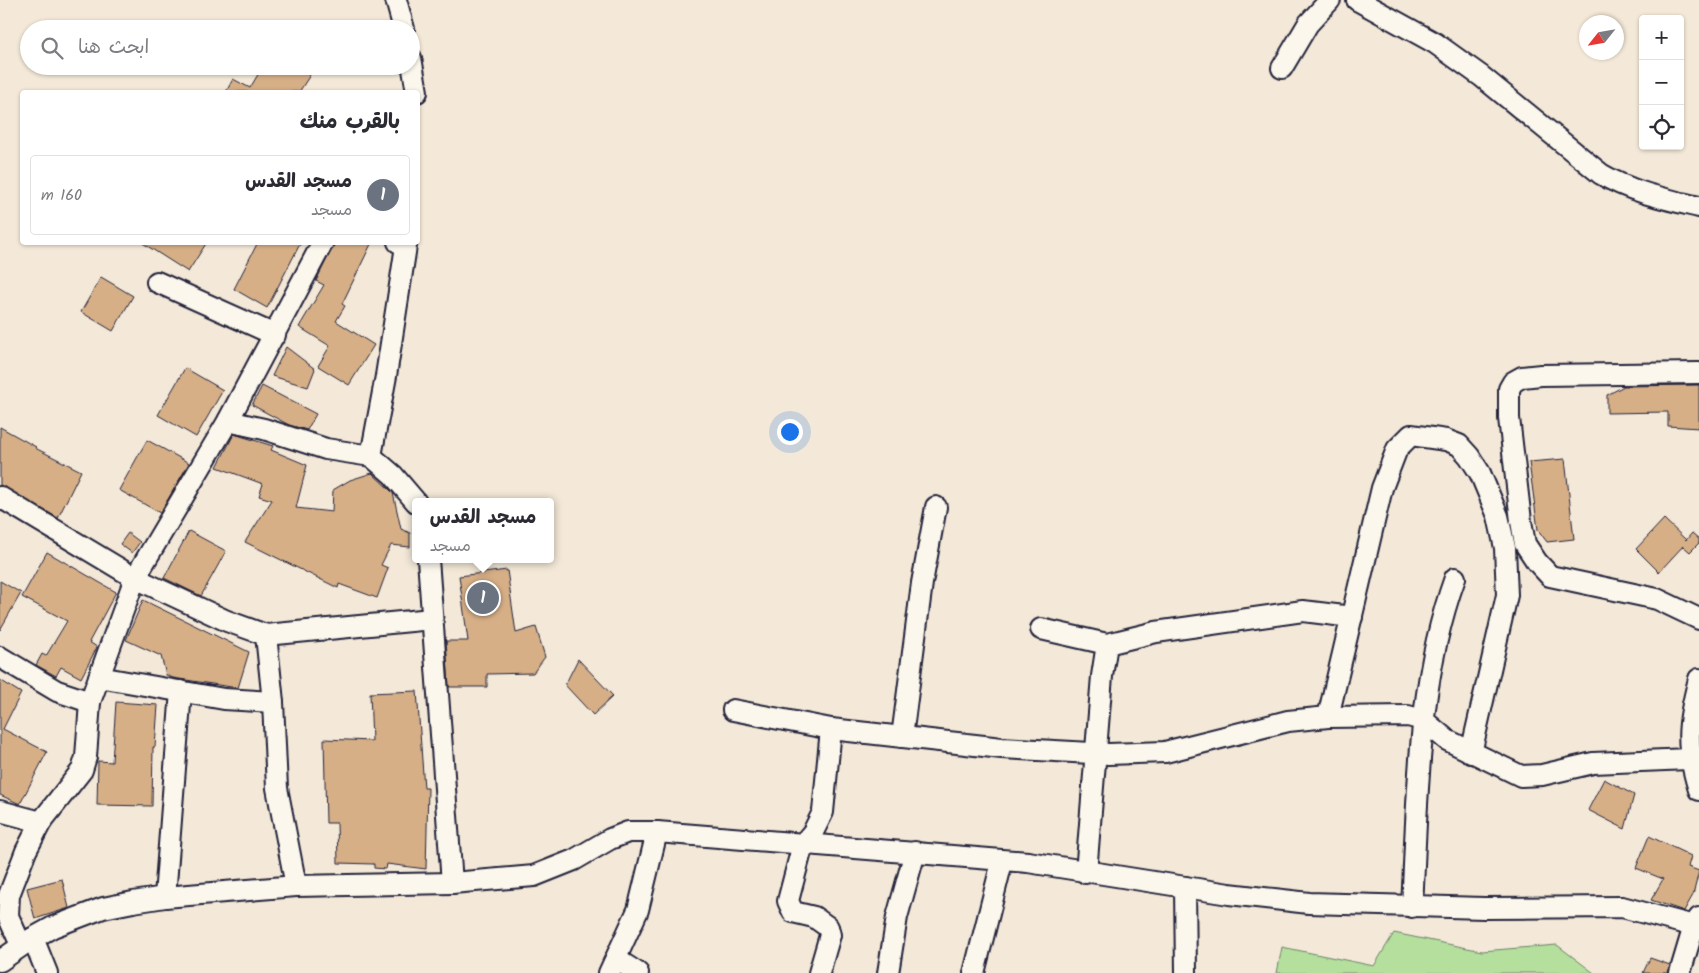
<!DOCTYPE html>
<html lang="ar">
<meta charset="utf-8">
<style>
body{margin:0;font-family:Kalam,"Playpen Sans Arabic",sans-serif;background:#f7f7f7;color:#2b2b33;direction:rtl}
.controls{position:absolute;right:15px;top:15px;display:grid;overflow:hidden;border-radius:5px;box-shadow:0 1px 4px #0004}
.controls button{width:45px;height:45px;display:grid;place-items:center;padding:0;border:0;border-bottom:1px solid #e1e1e2;background:#fff;color:#2b2b33;font:25px sans-serif}
.compass{position:absolute;left:1579px;top:15px;width:45px;height:45px;border-radius:50%;background:#fff;box-shadow:0 1px 4px #0004;rotate:239deg}
.you{position:absolute;left:789px;top:431px;width:18px;height:18px;margin:-12px;border:4px solid #fff;border-radius:50%;background:#1a73e8;box-shadow:0 0 0 8px #1a73e833}
.badge{display:grid;place-items:center;width:32px;height:32px;border-radius:50%;background:#0f766e;color:#fff;font-size:16px;font-weight:700}
.pin{position:absolute;translate:-50% -50%;border:2px solid #fff;box-shadow:0 1px 5px #0006}
.popup{position:absolute;left:412px;top:498px;width:142px;height:65px;box-sizing:border-box;display:grid;place-content:center;border-radius:5px;background:#fff;filter:drop-shadow(0 1px 4px #0005);font-size:16px;white-space:nowrap;color:#7c7c81}
.popup b{font-size:19px;color:#2b2b33}
.popup::after{content:'';position:absolute;left:50%;top:100%;margin-left:-10px;border:10px solid transparent;border-top-color:#fff}
.list{margin:0;padding:0;list-style:none}
h2{display:flex;justify-content:space-between;align-items:center;height:65px;margin:0;padding:0 20px;font-size:21px}
h2 small{font-size:16px;font-weight:400;color:#7c7c81}
.list li{display:grid;grid-template-columns:32px 1fr auto;gap:15px;align-items:center;box-sizing:border-box;height:80px;margin:0 10px 10px;padding:0 10px;border:1px solid #e1e1e2;border-radius:5px}
.list b{display:block;font-size:19px;white-space:nowrap}
.list p{margin:0;font-size:16px;white-space:nowrap;color:#7c7c81}
.list em{font-size:16px;font-style:normal;color:#7c7c81}
.icon{flex:none;width:28px;height:28px;fill:none;stroke:currentColor;stroke-width:2;stroke-linecap:round;stroke-linejoin:round}
.map{position:relative;flex:none;width:1699px;height:973px;overflow:hidden;direction:ltr}
.search{position:absolute;background:#fff;box-shadow:0 1px 4px #0004;left:20px;top:20px;width:400px;height:55px;display:flex;align-items:center;gap:12px;box-sizing:border-box;padding:0 18px;border-radius:28px;color:#7c7c81;font-size:19px}
.panel{position:absolute;background:#fff;box-shadow:0 1px 4px #0004;left:20px;top:90px;width:400px;height:155px;border-radius:5px;direction:rtl}
.map>svg:first-child{display:block}
.green{fill:#b5df9c;stroke:#6c806c}
.building{fill:#d6af87;stroke:#22223b}
.lines{fill:none;stroke-linecap:round;stroke-linejoin:round}
.minor-casing{stroke:#22223b;stroke-width:24}
.minor{stroke:#fbf7ec;stroke-width:20}
</style>
<div class="map">
<svg width="1699" height="973" viewBox="0 0 1699 973">
<rect width="100%" height="100%" fill="#f4e9d8"/>
<filter id="ink" filterUnits="userSpaceOnUse"><feTurbulence type="fractalNoise" baseFrequency=".02" numOctaves="2"/><feDisplacementMap in="SourceGraphic" scale="10" xChannelSelector="R" yChannelSelector="G"/><feConvolveMatrix kernelMatrix="1 2 1 2 8 2 1 2 1" color-interpolation-filters="sRGB"/></filter>
<g filter="url(#ink)">
<polygon class="green" points="1394,933 1482,951 1557,945 1594,973 1277,973 1282,947 1374,966"/>
<g class="building">
<polygon points="263,66 295,66 310,75 299,92 226,92 233,79 250,88"/>
<polygon points="141,242 207,242 188,272"/>
<polygon points="258,242 301,242 267,308 234,289"/>
<polygon points="335,242 372,242 342,304 345,306 336,321 374,345 349,385 318,366 330,346 299,327 324,285 316,281"/>
<polygon points="101,277 133,296 113,331 81,312"/>
<polygon points="286,347 315,369 308,387 272,376"/>
<polygon points="185,368 223,390 196,437 158,415"/>
<polygon points="1699,385 1699,428 1668,426 1668,412 1607,413 1607,395 1624,386"/>
<polygon points="262,386 316,414 307,430 289,425 252,405"/>
<polygon points="0,427 36,447 35,448 81,471 58,518 0,485"/>
<polygon points="234,434 273,446 271,450 307,465 296,508 332,512 333,490 350,480 372,473 389,489 393,493 401,529 410,533 410,547 391,545 381,565 388,568 377,598 339,584 338,588 245,542 272,500 259,496 263,484 217,467"/>
<polygon points="147,440 189,463 160,513 119,490"/>
<polygon points="1565,459 1574,539 1547,542 1538,530 1529,462"/>
<polygon points="1664,519 1686,540 1692,533 1699,539 1699,543 1690,552 1683,546 1659,572 1636,549"/>
<polygon points="189,531 226,551 201,596 164,578"/>
<polygon points="128,533 140,542 132,553 120,544"/>
<polygon points="47,552 116,592 89,642 97,647 81,678 61,667 56,676 36,665 42,654 46,656 67,621 22,597"/>
<polygon points="507,570 516,633 536,627 545,657 533,673 487,674 487,687 449,687 446,641 468,641 459,576"/>
<polygon points="0,581 21,593 0,630"/>
<polygon points="143,600 249,652 238,688 173,678 166,675 161,656 126,640"/>
<polygon points="578,659 613,696 593,715 565,685"/>
<polygon points="0,680 21,693 3,729 47,752 20,804 0,795"/>
<polygon points="417,691 424,788 428,788 426,869 387,864 386,869 374,868 374,864 338,863 337,823 326,823 324,739 372,741 370,693"/>
<polygon points="116,702 158,705 155,747 153,747 152,806 97,805 98,761 112,762"/>
<polygon points="1604,779 1634,795 1625,829 1588,810"/>
<polygon points="1649,836 1691,856 1688,867 1699,871 1693,895 1684,911 1651,900 1663,879 1636,868"/>
<polygon points="62,879 69,908 35,919 27,888"/>
<polygon points="1650,958 1670,965 1668,973 1643,973"/>
</g>
<g class="lines">
<defs>
<g id="minor">
<polyline points="396,0 404,29"/>
<path d="M1357 0 1435 43 1481 76 1601 174C1631 192 1665 199 1699 207"/>
<polyline points="411,58 417,92"/>
<polyline points="1282,68 1308,24 1330,0"/>
<polyline points="157,282 275,335"/>
<polyline points="1699,373 1541,375 1522,377 1513,382 1509,389 1509,418 1521,521 1525,544 1537,562 1550,576 1657,599 1699,619"/>
<polyline points="228,421 264,429 326,449 371,456 393,475 416,502"/>
<polyline points="371,456 386,376 406,246 398,242"/>
<polyline points="0,497 135,578 227,621 266,635 432,619"/>
<polyline points="428,559 452,883"/>
<polyline points="1041,629 1107,644 1156,632 1303,611 1352,617"/>
<polyline points="266,635 273,702 277,788 296,886"/>
<polyline points="0,657 57,691 90,702"/>
<polyline points="99,677 224,699 273,702"/>
<path d="M1699 679C1687 724 1685 745 1699 790"/>
<polyline points="733,710 831,729 1002,748 1109,754 1165,752 1288,721 1328,717 1408,716 1423,720 1447,740 1521,776 1542,775 1593,763 1689,759"/>
<polyline points="1328,717 1382,488 1397,449 1411,435 1446,440 1459,445 1469,456 1480,473 1498,516 1505,548 1507,595 1471,753"/>
<polyline points="902,737 922,583 936,507"/>
<polyline points="0,811 41,822"/>
<polyline points="1086,873 1102,676 1107,644"/>
<polyline points="1185,887 1186,973"/>
<polyline points="165,897 181,691"/>
<path d="M1412 907C1418 796 1417 683 1455 578"/>
<polyline points="33,938 47,973"/>
<polyline points="21,945 8,916 9,895 26,851 41,822 82,770 86,757 90,702 135,578 228,421 323,242"/>
<polyline points="616,959 638,973"/>
<polyline points="0,961 33,938 53,927 103,908 133,902 165,897 296,886 452,883 534,876 574,860 610,839 628,832 657,832 1028,862 1229,894 1309,903 1484,908 1622,907 1694,926"/>
<polyline points="609,973 638,910 657,832"/>
<polyline points="819,973 830,935 828,927 814,917 793,912 788,901 803,844 813,832 823,812 831,729"/>
<polyline points="888,973 897,917 915,852"/>
<polyline points="974,973 1002,862"/>
<polyline points="1680,973 1694,926 1699,918"/>
</g>
</defs>
<use href="#minor" class="minor-casing"/>
<use href="#minor" class="minor"/>
</g>
</g>
</svg>
<div class="controls">
<button>+</button>
<button>−</button>
<button><svg class="icon" aria-label="locate" viewBox="0 0 24 24"><circle cx="12" cy="12" r="6"/><path d="M12 2v4M12 18v4M2 12h4M18 12h4"/></svg></button>
</div>
<svg class="compass" viewBox="-18 -18 36 36"><path d="M0-13l5 13h-10z" fill="#e53935"/><path d="M0 13l5-13h-10z" fill="#7c7c81"/></svg>
<div class="you"></div>
<div class="pin badge" style="left:483px;top:598px;background:#6b7280">1</div>
<div class="popup"><b>مسجد القدس</b>مسجد</div>
<div class="search"><svg class="icon" aria-label="search" viewBox="0 0 24 24"><circle cx="10" cy="10" r="6"/><path d="M15 15l6 6"/></svg>ابحث هنا</div>
<section class="panel">
<h2>بالقرب منك<small></small></h2>
<ul class="list">
<li><span class="badge" style="background:#6b7280">1</span><div><b>مسجد القدس</b><p>مسجد</p></div><em>160 m</em></li>
</ul>
</section>
</div>
